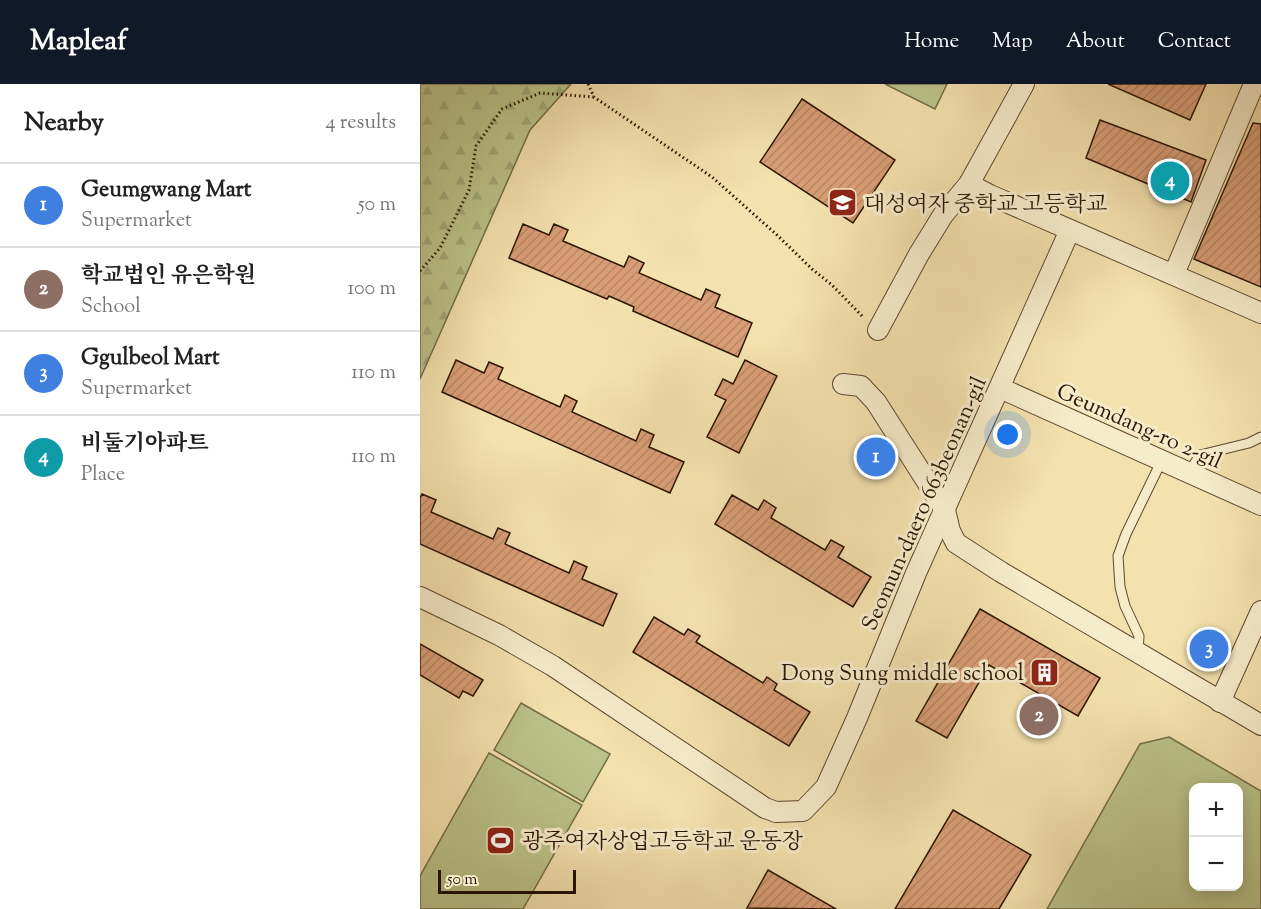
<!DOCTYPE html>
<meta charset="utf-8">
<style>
body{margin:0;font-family:"Sorts Mill Goudy","Noto Serif KR",serif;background:#f6f6f6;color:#222}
.controls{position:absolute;right:18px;bottom:18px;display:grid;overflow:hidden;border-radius:12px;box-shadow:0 3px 15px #0003}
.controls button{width:54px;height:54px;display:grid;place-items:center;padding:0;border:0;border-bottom:2px solid #e0e0e0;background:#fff;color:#222;font:30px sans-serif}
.scale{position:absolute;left:18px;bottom:15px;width:138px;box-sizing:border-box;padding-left:6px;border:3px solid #2c1505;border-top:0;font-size:16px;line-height:21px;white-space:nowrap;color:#2c1505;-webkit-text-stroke:4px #f7ecca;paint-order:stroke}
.you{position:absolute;left:588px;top:351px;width:21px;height:21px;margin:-15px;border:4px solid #fff;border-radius:50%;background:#1a73e8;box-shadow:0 0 0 9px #1a73e833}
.badge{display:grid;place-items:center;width:39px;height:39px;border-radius:50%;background:#111827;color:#fff;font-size:20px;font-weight:700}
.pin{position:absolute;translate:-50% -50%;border:3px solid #fff;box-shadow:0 2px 6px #0006}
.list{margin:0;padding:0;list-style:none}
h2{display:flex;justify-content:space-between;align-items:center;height:78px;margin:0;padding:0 24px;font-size:26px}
h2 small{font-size:20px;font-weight:400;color:#767676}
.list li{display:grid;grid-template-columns:39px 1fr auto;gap:18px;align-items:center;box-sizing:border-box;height:84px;padding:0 24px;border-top:2px solid #e0e0e0}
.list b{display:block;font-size:22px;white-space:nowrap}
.list p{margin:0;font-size:20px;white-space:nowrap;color:#767676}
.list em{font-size:20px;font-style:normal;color:#767676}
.map{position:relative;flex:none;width:841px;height:825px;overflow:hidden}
header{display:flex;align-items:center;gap:36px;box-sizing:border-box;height:84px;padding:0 30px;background:#111827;color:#fff}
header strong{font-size:28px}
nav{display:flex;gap:33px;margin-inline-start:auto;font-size:21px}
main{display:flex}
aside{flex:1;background:#fff}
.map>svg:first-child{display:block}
.green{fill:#bbc38a;stroke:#746c48;stroke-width:1.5;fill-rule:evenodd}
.forest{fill:url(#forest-firs);stroke:#746c48;stroke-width:1.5}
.building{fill:url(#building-hatch);stroke:#2c1505;stroke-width:1.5}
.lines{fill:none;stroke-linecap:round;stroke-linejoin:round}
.service-casing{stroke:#5e482f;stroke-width:11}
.minor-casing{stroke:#5e482f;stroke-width:22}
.path{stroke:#2c1505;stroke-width:3;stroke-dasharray:1.5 3;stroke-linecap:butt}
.service{stroke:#f7ecca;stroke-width:9}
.minor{stroke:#f7ecca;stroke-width:20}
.labels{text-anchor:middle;stroke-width:6;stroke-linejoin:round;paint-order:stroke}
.poi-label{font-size:22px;fill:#2c1505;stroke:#f7ecca;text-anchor:start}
.street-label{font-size:22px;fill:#2c1505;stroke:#f7ecca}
</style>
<header>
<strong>Mapleaf</strong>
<nav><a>Home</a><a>Map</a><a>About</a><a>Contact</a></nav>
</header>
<main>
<aside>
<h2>Nearby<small>4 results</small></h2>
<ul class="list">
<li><span class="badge" style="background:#3f7fe0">1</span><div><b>Geumgwang Mart</b><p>Supermarket</p></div><em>50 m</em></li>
<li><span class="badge" style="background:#8d6e63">2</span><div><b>학교법인 유은학원</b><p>School</p></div><em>100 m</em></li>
<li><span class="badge" style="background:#3f7fe0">3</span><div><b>Ggulbeol Mart</b><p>Supermarket</p></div><em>110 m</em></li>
<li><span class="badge" style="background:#0f9aa8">4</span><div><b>비둘기아파트</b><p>Place</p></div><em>110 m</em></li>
</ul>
</aside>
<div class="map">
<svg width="841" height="825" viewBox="0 0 841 825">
<defs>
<pattern id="forest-firs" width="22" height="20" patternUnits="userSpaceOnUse" patternTransform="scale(1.5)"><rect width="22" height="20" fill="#bbc38a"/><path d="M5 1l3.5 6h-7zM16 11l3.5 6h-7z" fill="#a1a776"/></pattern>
<pattern id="building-hatch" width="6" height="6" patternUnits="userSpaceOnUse" patternTransform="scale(1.5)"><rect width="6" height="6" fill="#d99e77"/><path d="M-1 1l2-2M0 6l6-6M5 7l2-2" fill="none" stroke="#ba8765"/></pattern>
</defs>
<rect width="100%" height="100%" fill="#f3e1ae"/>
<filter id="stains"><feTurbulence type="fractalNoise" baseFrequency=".00333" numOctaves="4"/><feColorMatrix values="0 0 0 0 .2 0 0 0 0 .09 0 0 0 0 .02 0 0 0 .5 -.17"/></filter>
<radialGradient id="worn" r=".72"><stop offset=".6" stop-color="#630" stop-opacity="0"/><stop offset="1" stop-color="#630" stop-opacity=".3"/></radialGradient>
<g class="green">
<polygon points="465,0 527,0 515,25"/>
<polygon points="101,619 190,670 163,718 74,666"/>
<path d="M749 653 841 707V825H627L720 660ZM774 704H818V802H774Z"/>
<polygon points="69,669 162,721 103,825 0,825 0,792"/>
</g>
<polygon class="forest" points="0,0 151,0 110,46 0,295"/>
<g class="building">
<polygon points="688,0 786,0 770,36"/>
<polygon points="382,15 475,76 433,139 340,78"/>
<polygon points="680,36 786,76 771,118 666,74"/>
<polygon points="833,39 841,40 841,203 774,175"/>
<polygon points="103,140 129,151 134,140 148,146 143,157 204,183 209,172 224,179 219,189 281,216 286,205 300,211 295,223 332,239 318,273 213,227 214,223 189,212 187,215 89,174"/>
<polygon points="36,276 64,289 69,278 83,284 78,295 140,323 145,311 157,317 152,328 216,357 221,345 234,351 229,363 264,378 250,409 22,308"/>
<polygon points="325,276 357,292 319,369 287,353 306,316 295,311 303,295 313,300"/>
<polygon points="2,410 16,416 11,428 73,455 78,444 90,449 85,460 149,489 154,477 167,483 162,495 197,510 183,542 0,460 0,414"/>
<polygon points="312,411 338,426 344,416 356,424 351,434 405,466 411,456 424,463 418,473 451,493 433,523 295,440"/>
<polygon points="560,525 680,594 658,632 569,581 527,654 496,637"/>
<polygon points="234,533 264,551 268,545 280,552 276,558 343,599 347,593 357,600 354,606 390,628 369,662 213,568"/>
<polygon points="0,560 63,596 53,612 43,607 39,614 0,591"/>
<polygon points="533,726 611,771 579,825 475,825"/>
<polygon points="348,786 416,825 327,824"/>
</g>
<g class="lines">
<defs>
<g id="service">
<polyline points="769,388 780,371 829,359 841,353"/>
<polyline points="718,569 719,552 705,522 700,503 698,472 706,450 742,376"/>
</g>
<g id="minor">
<polyline points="549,100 570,111 841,229"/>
<polyline points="754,190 834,0"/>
<polyline points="458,246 499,170 523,131 549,100 604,0"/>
<polyline points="423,300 441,302 456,318 525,426 530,447 536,459 581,488 841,641"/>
<polyline points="580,304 841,421"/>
<polyline points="0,513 79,551 133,582 345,724 356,728 383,727 406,703 437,634 496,489 650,146"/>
<polyline points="800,618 841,527"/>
</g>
</defs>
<use href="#service" class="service-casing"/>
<use href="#minor" class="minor-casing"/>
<g class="path">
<polyline points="168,0 174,13 292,93 356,150 392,185 412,201 444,234"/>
<polyline points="0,187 20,164 49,106 56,62 82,25 120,9 174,13"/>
</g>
<use href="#service" class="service"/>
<use href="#minor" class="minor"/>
</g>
<defs>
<symbol id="school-square" viewBox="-11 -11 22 22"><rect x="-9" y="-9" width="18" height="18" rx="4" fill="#8f2418" stroke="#f7ecca"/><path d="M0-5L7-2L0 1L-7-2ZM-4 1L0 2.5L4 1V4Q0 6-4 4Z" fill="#fff"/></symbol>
<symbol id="building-square" viewBox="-11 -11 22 22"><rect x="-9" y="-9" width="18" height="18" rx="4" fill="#8f2418" stroke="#f7ecca"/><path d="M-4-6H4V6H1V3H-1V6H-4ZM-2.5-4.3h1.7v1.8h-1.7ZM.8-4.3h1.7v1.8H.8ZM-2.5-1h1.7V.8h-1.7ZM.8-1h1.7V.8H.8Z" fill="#fff"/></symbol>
<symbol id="stadium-square" viewBox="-11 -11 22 22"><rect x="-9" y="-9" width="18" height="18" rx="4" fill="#8f2418" stroke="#f7ecca"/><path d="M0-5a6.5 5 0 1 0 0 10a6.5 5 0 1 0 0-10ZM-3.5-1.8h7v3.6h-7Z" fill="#fff"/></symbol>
</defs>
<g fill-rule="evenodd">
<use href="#school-square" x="406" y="102" width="33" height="33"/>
<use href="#building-square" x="608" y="572" width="33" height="33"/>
<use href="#stadium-square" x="64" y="740" width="33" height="33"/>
</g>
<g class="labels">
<g class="poi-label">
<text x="444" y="127">대성여자 중학교 고등학교</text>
<text x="604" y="596" text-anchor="end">Dong Sung middle school</text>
<text x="102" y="764">광주여자상업고등학교 운동장</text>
</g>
<g class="street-label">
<text transform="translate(720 341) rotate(24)" y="8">Geumdang-ro 2-gil</text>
<text transform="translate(503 419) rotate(-66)" y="8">Seomun-daero 663beonan-gil</text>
</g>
</g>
<rect width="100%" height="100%" filter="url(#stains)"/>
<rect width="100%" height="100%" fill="url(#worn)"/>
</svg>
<div class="controls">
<button>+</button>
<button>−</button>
</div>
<div class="scale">50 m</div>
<div class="you"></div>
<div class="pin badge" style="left:456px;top:373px;background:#3f7fe0">1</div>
<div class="pin badge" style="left:619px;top:632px;background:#8d6e63">2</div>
<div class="pin badge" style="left:789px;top:565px;background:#3f7fe0">3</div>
<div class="pin badge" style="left:750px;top:97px;background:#0f9aa8">4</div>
</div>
</main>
